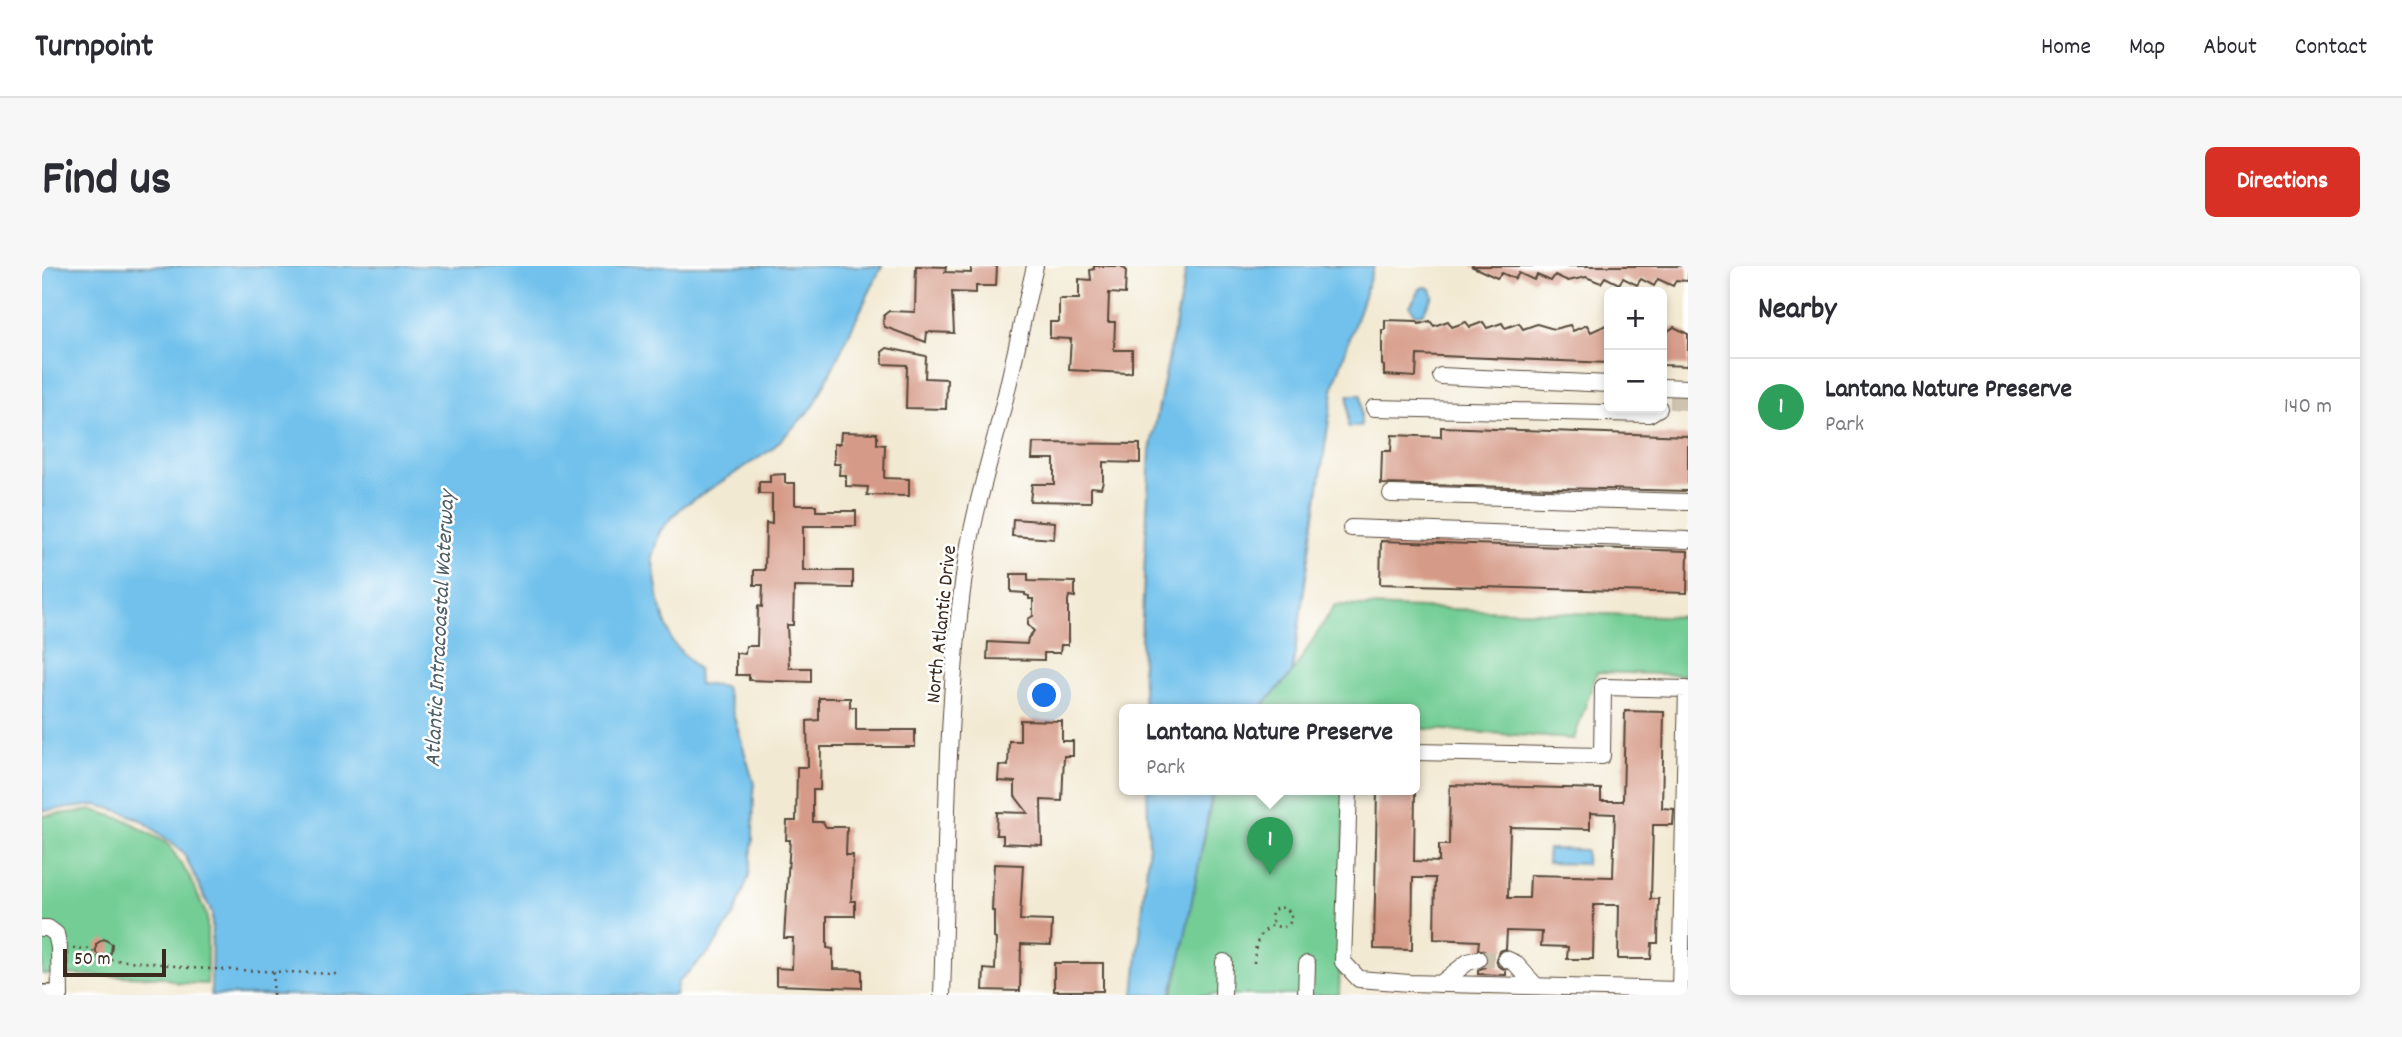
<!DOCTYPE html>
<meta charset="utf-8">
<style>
body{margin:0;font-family:Dekko,sans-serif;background:#f7f7f7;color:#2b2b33}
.controls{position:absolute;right:21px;top:21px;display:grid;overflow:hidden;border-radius:10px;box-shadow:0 4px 10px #0003}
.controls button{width:63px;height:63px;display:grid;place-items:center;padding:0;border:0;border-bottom:2px solid #e1e1e2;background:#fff;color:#2b2b33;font:35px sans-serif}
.scale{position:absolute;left:21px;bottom:18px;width:103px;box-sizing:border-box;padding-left:7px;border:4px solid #3b2a1e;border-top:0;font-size:19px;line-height:24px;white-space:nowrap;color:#3b2a1e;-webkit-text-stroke:5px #fff;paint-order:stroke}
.you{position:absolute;left:1003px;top:430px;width:24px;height:24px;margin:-18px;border:5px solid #fff;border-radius:50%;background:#1a73e8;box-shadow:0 0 0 10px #1a73e833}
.badge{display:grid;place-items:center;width:46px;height:46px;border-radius:50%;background:#d93025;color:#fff;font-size:23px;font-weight:700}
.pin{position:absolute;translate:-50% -58px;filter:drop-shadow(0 2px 4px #0008)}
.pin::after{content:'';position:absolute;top:37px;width:24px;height:21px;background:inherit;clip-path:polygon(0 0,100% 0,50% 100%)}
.popup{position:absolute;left:1077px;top:438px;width:301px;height:91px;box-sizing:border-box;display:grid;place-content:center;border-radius:10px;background:#fff;filter:drop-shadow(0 2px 5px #0005);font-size:23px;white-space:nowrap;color:#7c7c81}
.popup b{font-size:26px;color:#2b2b33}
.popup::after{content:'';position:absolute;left:50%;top:100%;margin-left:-14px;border:14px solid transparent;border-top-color:#fff}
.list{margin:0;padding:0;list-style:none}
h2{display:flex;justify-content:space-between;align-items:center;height:91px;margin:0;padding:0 28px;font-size:30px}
h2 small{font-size:23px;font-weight:400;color:#7c7c81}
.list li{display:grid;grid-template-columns:46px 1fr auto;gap:21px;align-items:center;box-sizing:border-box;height:98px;padding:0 28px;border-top:2px solid #e1e1e2}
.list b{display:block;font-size:26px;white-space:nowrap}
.list p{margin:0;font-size:23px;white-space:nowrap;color:#7c7c81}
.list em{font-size:23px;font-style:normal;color:#7c7c81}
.map{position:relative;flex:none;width:1646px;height:729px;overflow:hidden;border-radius:10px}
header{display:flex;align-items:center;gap:42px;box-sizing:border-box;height:98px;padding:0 35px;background:#fff;border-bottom:2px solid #e1e1e2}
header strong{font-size:33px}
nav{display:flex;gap:38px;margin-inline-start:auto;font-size:24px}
.intro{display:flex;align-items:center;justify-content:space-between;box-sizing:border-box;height:168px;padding:0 42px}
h1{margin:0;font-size:49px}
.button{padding:18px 32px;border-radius:10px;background:#d93025;color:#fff;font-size:24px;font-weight:700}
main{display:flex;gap:42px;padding:0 42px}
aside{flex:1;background:#fff;border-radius:10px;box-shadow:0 4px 10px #0003}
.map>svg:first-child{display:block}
.green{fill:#73cd95;stroke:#577c5a;stroke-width:2}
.water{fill:#71c1ec;stroke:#567685;stroke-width:2}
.building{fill:#d69b88;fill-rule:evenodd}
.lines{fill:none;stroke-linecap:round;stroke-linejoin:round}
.minor-tunnel{stroke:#cdc3ae;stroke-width:16;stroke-dasharray:16 8;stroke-linecap:butt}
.minor-casing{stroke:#564739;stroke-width:18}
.major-casing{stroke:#564739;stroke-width:22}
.path{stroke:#564739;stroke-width:2.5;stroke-dasharray:2 5;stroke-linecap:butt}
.minor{stroke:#fff;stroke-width:16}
.major{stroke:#fff;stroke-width:19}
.labels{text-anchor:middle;stroke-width:5;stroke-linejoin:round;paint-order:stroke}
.street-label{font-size:21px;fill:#3b2a1e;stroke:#fff}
.water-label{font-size:23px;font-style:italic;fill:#4e5f66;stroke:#fff}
</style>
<header>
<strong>Turnpoint</strong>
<nav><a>Home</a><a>Map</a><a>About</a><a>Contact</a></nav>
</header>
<div class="intro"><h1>Find us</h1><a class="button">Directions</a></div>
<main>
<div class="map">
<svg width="1646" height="729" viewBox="0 0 1646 729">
<rect width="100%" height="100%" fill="#fff"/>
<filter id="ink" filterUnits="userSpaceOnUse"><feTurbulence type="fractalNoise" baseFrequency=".0143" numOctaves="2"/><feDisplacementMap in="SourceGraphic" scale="14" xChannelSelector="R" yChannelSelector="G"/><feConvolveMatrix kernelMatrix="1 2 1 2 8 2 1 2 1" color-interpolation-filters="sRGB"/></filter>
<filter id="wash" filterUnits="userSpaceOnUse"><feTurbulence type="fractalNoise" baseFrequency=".00686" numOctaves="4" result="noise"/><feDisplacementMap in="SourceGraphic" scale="28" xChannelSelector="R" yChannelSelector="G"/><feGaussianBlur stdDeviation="1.57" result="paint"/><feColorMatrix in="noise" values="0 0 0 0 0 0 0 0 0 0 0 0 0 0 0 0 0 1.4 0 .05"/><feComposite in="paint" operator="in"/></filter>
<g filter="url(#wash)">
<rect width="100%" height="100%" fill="#f2e9d2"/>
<g class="green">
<polygon points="1293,339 1646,351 1646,409 1555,406 1532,473 1373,462 1373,443 1218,443 1250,407"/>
<polygon points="1172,523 1303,523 1297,729 1131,729"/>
<polygon points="51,544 84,554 126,578 147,610 165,650 165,718 137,717 120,711 0,708 0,550"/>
</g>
<g class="water">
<polygon points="0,0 840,0 772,140 729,184 640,241 618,265 610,291 617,336 630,376 656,404 657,418 683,421 712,518 711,573 707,610 692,649 670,683 636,716 633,729 169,729 170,647 141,586 101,555 81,546 55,539 0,545"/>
<polygon points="1145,0 1332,0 1292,119 1250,407 1218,443 1102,443 1099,373 1108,185"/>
<polygon points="1385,21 1389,23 1391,30 1381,47 1373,48 1368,40 1379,22"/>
<rect x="1306" y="129" width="13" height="32"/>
<polygon points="1105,523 1171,523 1140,687 1129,729 1092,729 1107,578"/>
<polygon points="1506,583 1544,584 1544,598 1505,597"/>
</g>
<g id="blocks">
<g class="building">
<polygon points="874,0 904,1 903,6 929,7 929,0 955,0 954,20 934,20 934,27 910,26 912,67 885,66 884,76 843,61 841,56 842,49 847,45 873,46"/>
<polygon points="1052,0 1079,0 1084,4 1083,28 1067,27 1066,56 1073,56 1072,84 1090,84 1090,106 1085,107 1027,104 1029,73 1008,72 1008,56 1017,56 1017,33 1037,33 1037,13 1049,14 1048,4 1052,3"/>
<polygon points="1429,0 1646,0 1646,15 1634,14 1631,20 1616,13 1612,20 1599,13 1595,19 1581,12 1577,18 1563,11 1559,17 1544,11 1526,15 1513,9 1509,15 1495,9 1492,14 1477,7 1473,13 1460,7 1455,12"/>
<polygon points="1343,54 1375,55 1377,58 1388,55 1392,60 1406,55 1410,61 1424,56 1428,61 1441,56 1445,62 1460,57 1463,62 1477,57 1481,63 1495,58 1512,63 1528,59 1531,65 1545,59 1549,66 1564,59 1567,67 1567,97 1375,89 1374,111 1342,109 1342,100 1340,99 1340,64 1343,64"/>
<polygon points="1632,61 1646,68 1646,100 1620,99 1620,69"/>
<polygon points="845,82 884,90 883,112 905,113 904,143 864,142 865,99 841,98 840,86"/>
<polygon points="1399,161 1646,170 1646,225 1339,218 1340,185 1349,185 1350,169 1399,171"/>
<polygon points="799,166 835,167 835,178 843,179 842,212 867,213 867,230 825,229 826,221 804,220 804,209 797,209 798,198 792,198 792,178 798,178"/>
<polygon points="991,177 1098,178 1098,197 1061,196 1061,215 1059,222 1049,221 1049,236 988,235 990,218 1012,218 1012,193 990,193"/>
<polygon points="743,208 743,217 753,217 753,239 774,239 774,245 814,245 814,260 761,260 761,305 811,305 811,322 752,321 751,359 745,359 747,402 769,402 769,416 707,414 707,409 694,409 694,387 703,388 704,380 715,380 716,340 720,341 721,319 712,319 712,304 723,304 724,257 730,258 730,228 717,228 717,216 728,216 728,209"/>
<polygon points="971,253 1013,256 1012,273 970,270"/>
<polygon points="1339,275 1646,285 1645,327 1338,318"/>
<polygon points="969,308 986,308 986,315 1033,316 1033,331 1027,330 1026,334 1026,379 1019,379 1018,387 1002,387 1002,394 945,393 946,376 985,378 986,372 992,365 986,359 986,353 991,350 991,333 987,333 987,330 983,329 983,327 969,326"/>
<polygon points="777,432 808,432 808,441 814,441 814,464 873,464 873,481 779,481 778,524 771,524 771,556 781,556 784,561 805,561 804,589 811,589 809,635 813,635 813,650 785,650 785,682 791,683 791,703 820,704 820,722 734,719 734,702 750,703 751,672 742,672 748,574 744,574 745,555 754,555 755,501 766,501 765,455 777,454"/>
<path d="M1583 445 1622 446 1620 542 1632 543 1631 559H1611L1609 633H1617L1616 677H1610L1609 693H1576L1577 639H1552L1551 693H1525L1526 681 1499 680 1500 666 1465 665 1464 683 1457 685 1454 693 1456 700 1464 704V709L1436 708V704L1443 701 1446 695 1444 686 1436 683 1437 675 1392 673 1393 612H1371L1370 684 1332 683 1335 523H1373L1372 595 1397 596V579H1407L1408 519 1559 523V535H1581ZM1548 547 1573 548 1571 611 1488 609 1487 632H1466L1468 561 1548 563Z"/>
<polygon points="978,454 1020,455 1020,475 1031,475 1031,490 1022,490 1020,535 999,534 1000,579 961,577 961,569 954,569 955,546 986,547 973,530 973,516 956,515 957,499 966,500 967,475 978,475"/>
<polygon points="952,598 981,599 978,654 1010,655 1009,679 979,678 978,725 941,724 942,703 953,704 954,673 952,672 952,645 950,645"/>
<polygon points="62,673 70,678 69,687 61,691 54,687 54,678"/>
<rect x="1012" y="697" width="49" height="28"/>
</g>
</g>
</g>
<g filter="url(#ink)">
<use href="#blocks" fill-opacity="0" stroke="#564739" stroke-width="2"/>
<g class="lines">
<g class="minor-tunnel">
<polyline points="1628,135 1646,136"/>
<polyline points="1436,693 1464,693"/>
</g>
<defs>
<g id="minor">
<polyline points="1399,110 1567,118"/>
<polyline points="1620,121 1646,122"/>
<polyline points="1332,142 1607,148 1617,142"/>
<polyline points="1349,228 1646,236"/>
<polyline points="1309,262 1646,274"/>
<polyline points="1307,523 1301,696 1317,713 1367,717 1638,724 1645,423 1561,421 1560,490 1373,486"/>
<polyline points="0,662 6,662 14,668 17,681 18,729"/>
<polyline points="1464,693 1473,697 1494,720"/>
<polyline points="1398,718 1426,696 1436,693"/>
<path d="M900 729C905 589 903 449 922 310 929 259 942 215 955 165 969 111 980 55 993 0"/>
<polyline points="1181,729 1182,696"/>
<polyline points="1264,729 1265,698"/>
</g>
<polyline id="major" points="0,729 16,729"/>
</defs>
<use href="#minor" class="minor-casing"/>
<use href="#major" class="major-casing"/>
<g class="path">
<polyline points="31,682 50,683 53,688 60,693 112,697 146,702 294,708"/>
<path d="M1212 697C1213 679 1215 668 1231 659L1240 662 1246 659 1250 654 1247 645 1238 641 1232 644 1229 650 1231 659"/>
<polyline points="231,729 232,705"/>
</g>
<use href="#minor" class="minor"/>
<use href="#major" class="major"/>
</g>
</g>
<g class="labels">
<g class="street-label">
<text transform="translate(898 358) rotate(-84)" y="7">North Atlantic Drive</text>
</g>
<g class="water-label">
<text transform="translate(396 363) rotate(-87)" y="8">Atlantic Intracoastal Waterway</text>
</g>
</g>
</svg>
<div class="controls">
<button>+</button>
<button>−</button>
</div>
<div class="scale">50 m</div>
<div class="you"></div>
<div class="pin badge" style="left:1228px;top:609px;background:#2e9e5b">1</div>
<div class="popup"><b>Lantana Nature Preserve</b>Park</div>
</div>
<aside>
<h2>Nearby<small></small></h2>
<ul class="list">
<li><span class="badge" style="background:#2e9e5b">1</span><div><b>Lantana Nature Preserve</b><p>Park</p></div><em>140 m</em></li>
</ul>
</aside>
</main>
